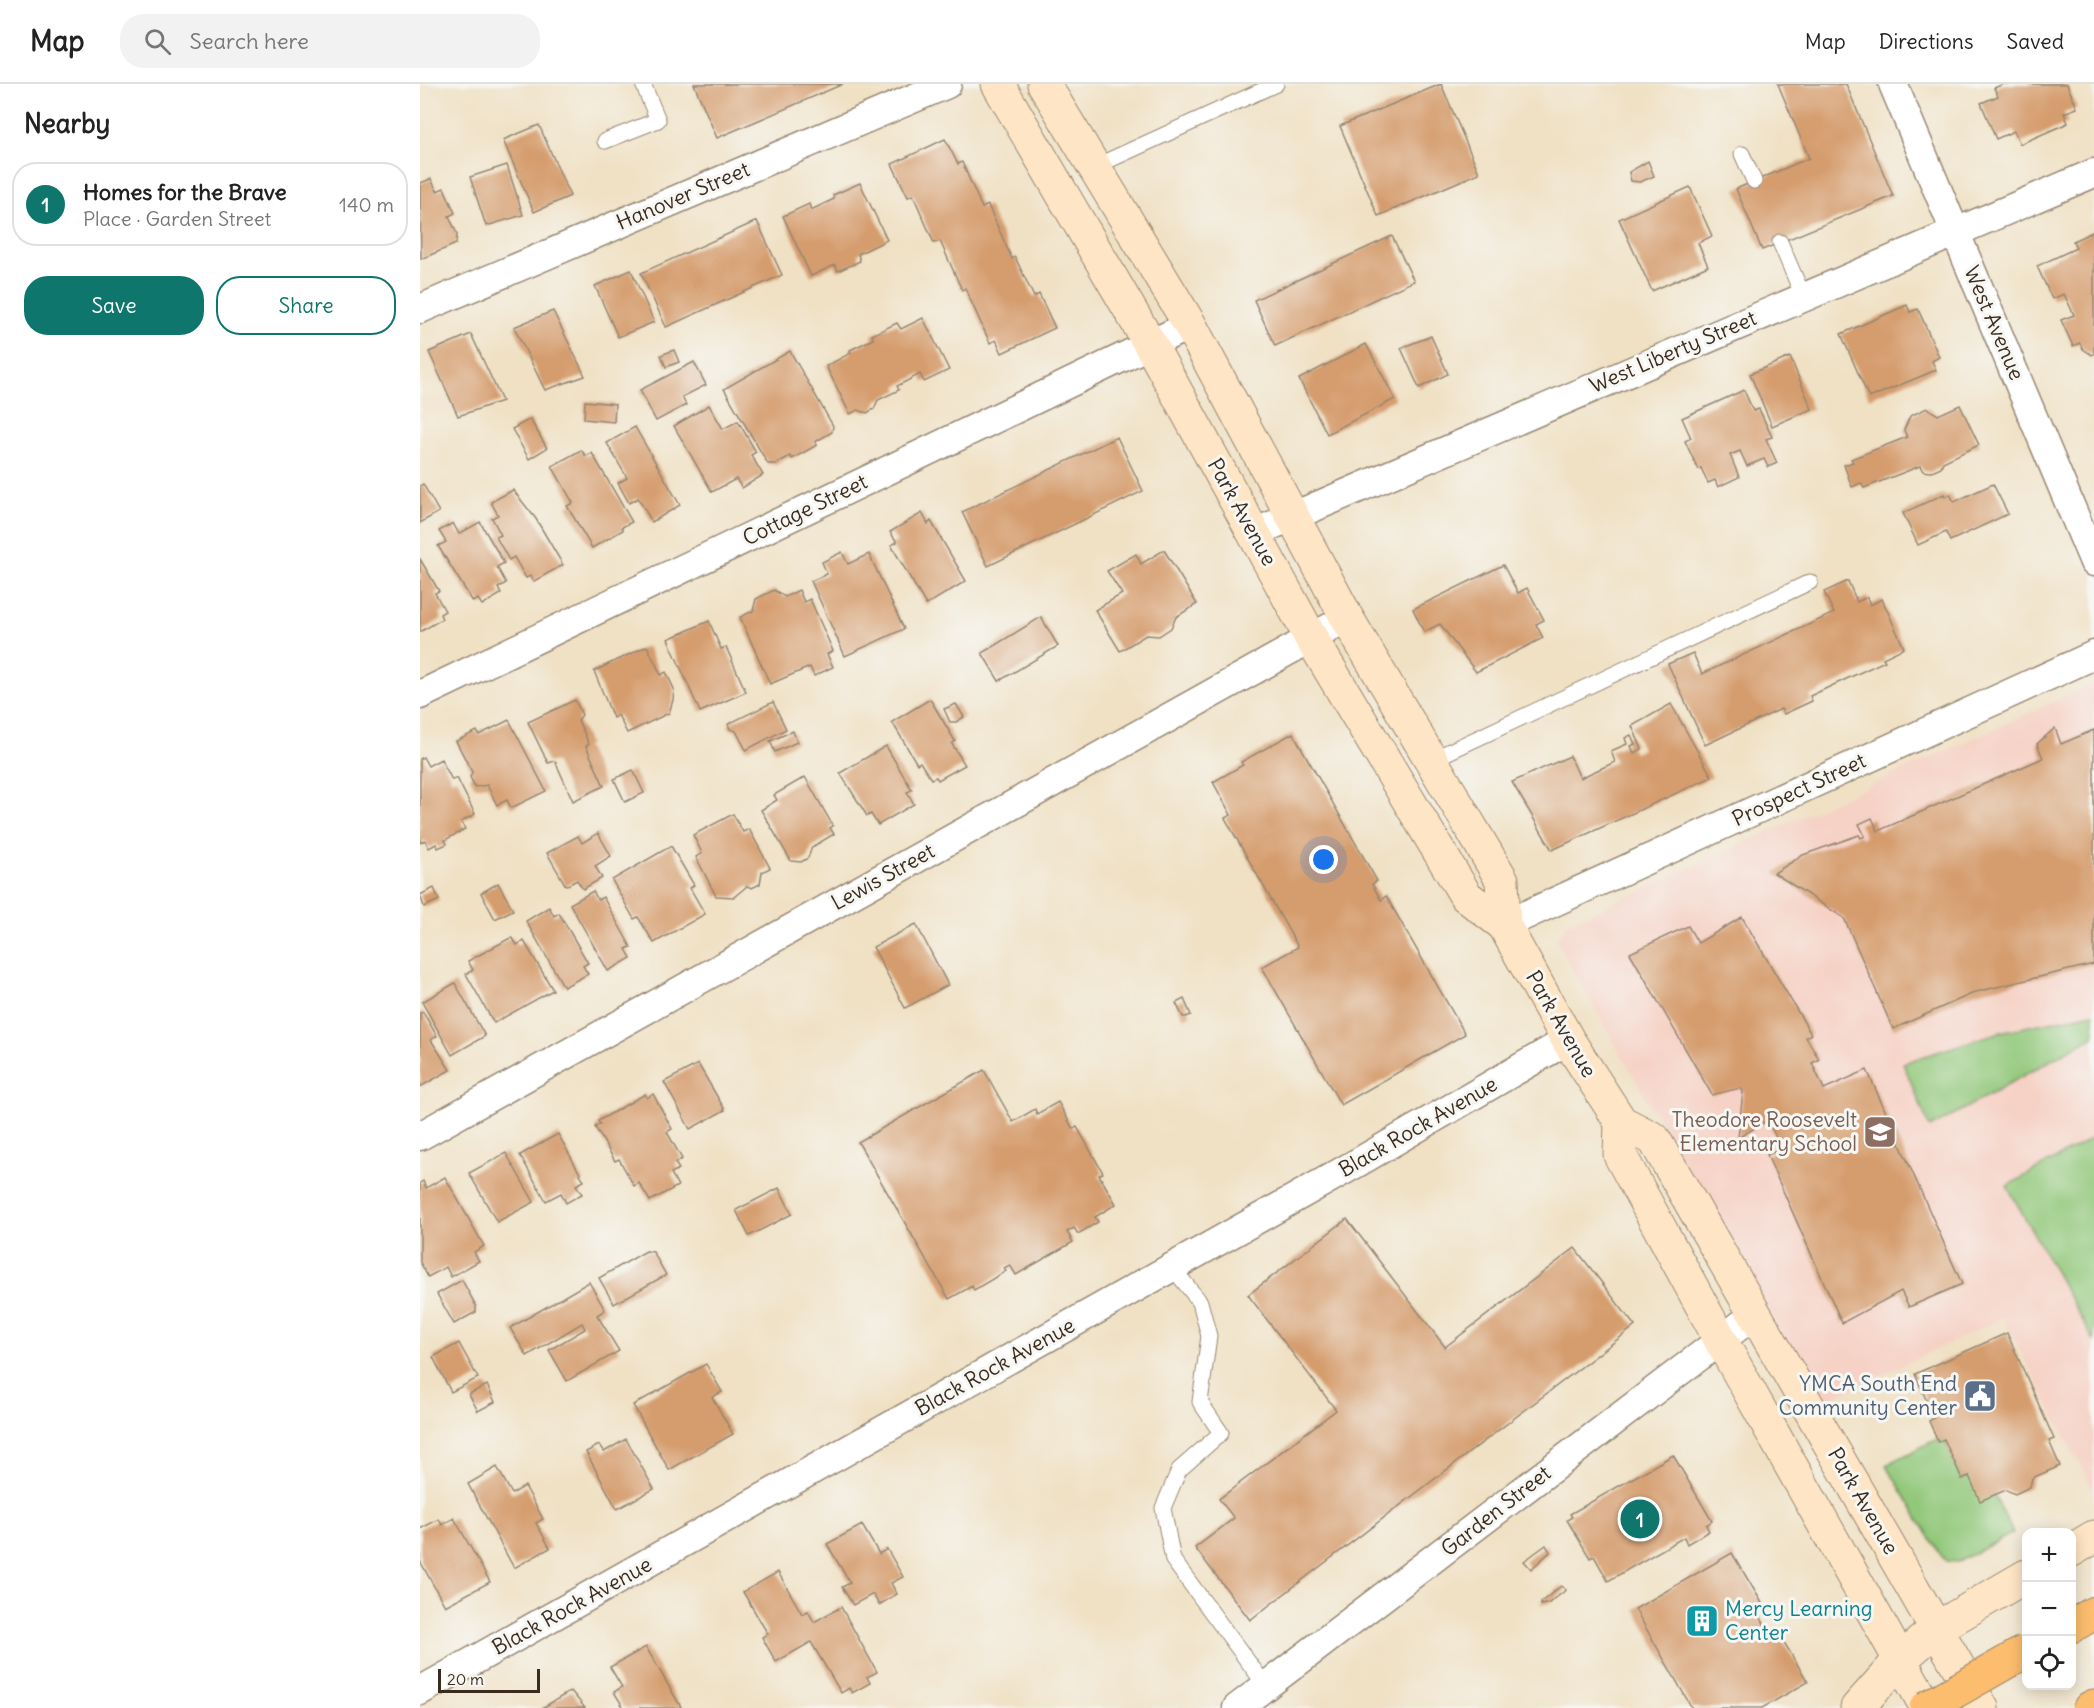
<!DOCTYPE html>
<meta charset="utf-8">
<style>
body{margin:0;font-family:Delius,sans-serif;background:#f2f2f2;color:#222}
.controls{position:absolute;right:18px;bottom:18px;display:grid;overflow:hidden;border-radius:12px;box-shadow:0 3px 15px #0003}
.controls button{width:54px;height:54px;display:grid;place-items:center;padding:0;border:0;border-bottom:2px solid #e0e0e0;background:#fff;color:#222;font:30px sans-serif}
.scale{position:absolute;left:18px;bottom:15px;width:102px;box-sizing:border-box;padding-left:6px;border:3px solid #3b2a1e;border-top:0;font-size:16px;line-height:21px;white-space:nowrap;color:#3b2a1e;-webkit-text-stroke:4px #f6f6f2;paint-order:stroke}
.you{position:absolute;left:904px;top:776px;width:21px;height:21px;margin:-15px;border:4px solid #fff;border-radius:50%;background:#1a73e8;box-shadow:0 0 0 9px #1a73e833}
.badge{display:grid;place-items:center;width:39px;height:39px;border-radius:50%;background:#0f766e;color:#fff;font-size:20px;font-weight:700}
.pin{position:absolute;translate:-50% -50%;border:3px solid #fff;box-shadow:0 2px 6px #0006}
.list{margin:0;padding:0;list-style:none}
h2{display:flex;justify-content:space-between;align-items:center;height:78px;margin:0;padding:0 24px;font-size:26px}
h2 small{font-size:20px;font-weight:400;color:#767676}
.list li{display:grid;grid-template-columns:39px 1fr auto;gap:18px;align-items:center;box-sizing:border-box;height:84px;margin:0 12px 12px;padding:0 12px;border:2px solid #e0e0e0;border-radius:24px}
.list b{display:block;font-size:22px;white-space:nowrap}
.list p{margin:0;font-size:20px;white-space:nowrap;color:#767676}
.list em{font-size:20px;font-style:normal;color:#767676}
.actions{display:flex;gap:12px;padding:18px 24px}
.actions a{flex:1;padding:14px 0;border:2px solid #0f766e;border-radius:24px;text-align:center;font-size:21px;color:#0f766e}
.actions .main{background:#0f766e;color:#fff}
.icon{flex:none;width:33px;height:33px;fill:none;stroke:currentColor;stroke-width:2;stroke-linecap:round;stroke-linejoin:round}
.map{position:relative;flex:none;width:1674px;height:1624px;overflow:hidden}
header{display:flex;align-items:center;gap:36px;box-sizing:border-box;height:84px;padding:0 30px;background:#fff;border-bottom:2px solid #e0e0e0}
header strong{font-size:28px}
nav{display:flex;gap:33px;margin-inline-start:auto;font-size:21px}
.search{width:420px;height:54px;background:#f2f2f2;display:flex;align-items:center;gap:15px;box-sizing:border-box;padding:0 21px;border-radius:24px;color:#767676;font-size:22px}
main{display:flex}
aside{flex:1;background:#fff}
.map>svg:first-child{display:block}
.built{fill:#f6d1c5}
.green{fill:#92c87a;stroke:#66794c;stroke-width:1.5}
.building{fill:#d59c6d}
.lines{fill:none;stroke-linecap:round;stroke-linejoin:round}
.lane-casing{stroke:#968672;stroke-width:17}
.street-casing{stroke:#968672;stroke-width:31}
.secondary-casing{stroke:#968672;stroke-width:35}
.highway-casing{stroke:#968672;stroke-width:35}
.lane{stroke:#fff;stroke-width:15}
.street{stroke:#fff;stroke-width:28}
.secondary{stroke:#fee5c5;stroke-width:33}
.highway{stroke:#fcbd6e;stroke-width:33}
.highway-bridge-casing{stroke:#968672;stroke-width:35;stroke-linecap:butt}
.highway-bridge{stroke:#fcbd6e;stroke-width:33}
.labels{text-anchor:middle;stroke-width:6;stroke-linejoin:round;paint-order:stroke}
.street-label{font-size:21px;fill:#3b2a1e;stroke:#f6f6f2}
.education-label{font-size:21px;fill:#785e54;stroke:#f6f6f2;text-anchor:end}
.service-label{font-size:21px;fill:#4e5e75;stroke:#f6f6f2;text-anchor:end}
.culture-label{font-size:21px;fill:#0d838f;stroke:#f6f6f2;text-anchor:start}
</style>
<header>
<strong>Map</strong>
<div class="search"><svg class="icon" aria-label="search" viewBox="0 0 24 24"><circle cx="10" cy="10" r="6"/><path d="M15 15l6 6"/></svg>Search here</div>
<nav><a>Map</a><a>Directions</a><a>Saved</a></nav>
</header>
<main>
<aside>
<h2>Nearby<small></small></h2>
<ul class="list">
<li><span class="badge">1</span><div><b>Homes for the Brave</b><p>Place · Garden Street</p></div><em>140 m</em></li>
</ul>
<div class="actions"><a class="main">Save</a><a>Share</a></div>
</aside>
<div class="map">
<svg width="1674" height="1624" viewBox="0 0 1674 1624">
<rect width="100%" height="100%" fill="#f6f6f2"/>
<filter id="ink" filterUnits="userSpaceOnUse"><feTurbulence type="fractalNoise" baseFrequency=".0167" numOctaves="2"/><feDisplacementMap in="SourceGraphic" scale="12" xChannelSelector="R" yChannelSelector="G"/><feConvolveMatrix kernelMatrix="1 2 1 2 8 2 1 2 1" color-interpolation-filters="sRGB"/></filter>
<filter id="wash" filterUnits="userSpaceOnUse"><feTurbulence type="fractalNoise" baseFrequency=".008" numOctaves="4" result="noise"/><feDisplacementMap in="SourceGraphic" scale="24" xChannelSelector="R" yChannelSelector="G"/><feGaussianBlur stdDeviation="1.35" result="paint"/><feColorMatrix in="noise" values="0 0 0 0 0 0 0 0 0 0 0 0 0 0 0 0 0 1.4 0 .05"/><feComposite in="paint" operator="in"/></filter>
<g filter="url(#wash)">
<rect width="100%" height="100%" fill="#f0e1c5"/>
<polygon class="built" points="1674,599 1674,1408 1583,1234 1401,1319 1139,862 1137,853 1147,840"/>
<g class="green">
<polygon points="1674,929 1674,952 1510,1044 1483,979 1580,948"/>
<polygon points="1674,1053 1674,1257 1587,1102"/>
<polygon points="1517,1355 1519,1358 1524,1355 1542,1395 1549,1392 1574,1411 1593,1449 1538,1478 1526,1477 1520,1470 1466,1381"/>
</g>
<g id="blocks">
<g class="building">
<polygon points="274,0 423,0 297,54"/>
<polygon points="1021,0 1059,89 958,132 920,42"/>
<polygon points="1358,0 1426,0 1473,112 1342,166 1316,105 1389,74"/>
<polygon points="1584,0 1647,0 1657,24 1644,29 1648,39 1600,60 1594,47 1576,55 1561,19 1578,12 1574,4"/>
<polygon points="119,41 150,112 114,128 83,56"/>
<polygon points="525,55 538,80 542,78 562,124 568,121 592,175 595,173 614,213 619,210 635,244 582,269 576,256 570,259 545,204 542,206 520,157 514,159 493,111 488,113 472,80"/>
<polygon points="1228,77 1234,92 1220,98 1211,97 1209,88"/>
<polygon points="87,81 103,131 66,142 50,93"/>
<polygon points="11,95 17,107 24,104 35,129 29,132 37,150 36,160 1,175 0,99"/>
<polygon points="440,99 467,156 438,170 440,177 418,187 415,181 391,192 363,132 389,120 391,126 414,115 413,111"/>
<polygon points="1270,103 1292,152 1278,159 1288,182 1232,207 1199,135"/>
<polygon points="337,137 362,191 246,243 221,189"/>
<polygon points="1674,147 1674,270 1672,271 1663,265 1660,259 1653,262 1641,236 1654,231 1644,210 1632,215 1617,182 1656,164 1653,157"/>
<polygon points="972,152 994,197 855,262 834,216"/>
<polygon points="211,186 234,238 198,253 175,202"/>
<polygon points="1487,221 1490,228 1498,225 1519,273 1512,277 1516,286 1449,314 1421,250"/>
<polygon points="133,227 165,292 125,306 94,243"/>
<polygon points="503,234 529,286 504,298 500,290 477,302 479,306 458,316 454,325 447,329 438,326 430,330 406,282 431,269 430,266 453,255 452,251 477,239 481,245"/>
<polygon points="51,250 82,317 38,332 9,268"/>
<polygon points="1011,252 1028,290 999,304 981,264"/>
<polygon points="946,260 975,315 907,350 879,295"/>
<polygon points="254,266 259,278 246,283 241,271"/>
<polygon points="370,267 413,342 412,348 395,358 397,361 372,375 370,372 356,380 348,380 304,305"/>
<polygon points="1370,273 1392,325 1352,342 1330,290"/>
<polygon points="274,278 286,301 262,313 266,321 236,337 220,306"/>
<polygon points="1324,306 1333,327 1339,325 1352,353 1346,355 1357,379 1348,383 1344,375 1327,382 1320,367 1310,371 1319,393 1298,403 1295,396 1288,399 1281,384 1278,385 1265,357 1271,354 1262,334"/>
<polygon points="165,317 195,320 194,338 164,335"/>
<polygon points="289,321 303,345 318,337 336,368 331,371 343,391 322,404 316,395 292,408 254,342"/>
<polygon points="1540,321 1559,361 1523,378 1521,383 1510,388 1503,387 1500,382 1444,404 1441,399 1432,403 1424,381 1433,378 1431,375 1487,353 1484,346 1490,332 1507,324 1518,331"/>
<polygon points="110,335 127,364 109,375 92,345"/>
<polygon points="215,343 260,421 232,438 218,414 209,419 198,399 207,394 187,359"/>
<polygon points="697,353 723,407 568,482 542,428"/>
<polygon points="161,366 166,372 172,369 212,438 202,443 203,446 172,464 147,422 153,419 132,382"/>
<polygon points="3,400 19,428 0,439 0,402"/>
<polygon points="1573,400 1588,430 1530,457 1526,448 1498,461 1483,429 1524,410 1525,413 1530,410 1534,418"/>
<polygon points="93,406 116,435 143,481 114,497 110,492 106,494 94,473 89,476 76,453 81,451 72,434 78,431 71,418"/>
<polygon points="502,429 508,440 511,437 546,497 506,521 471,461 477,458 470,448"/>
<polygon points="60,438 84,479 77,483 86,499 78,504 81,510 62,521 58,515 53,518 18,462 26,458 19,447 33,439 39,450"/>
<polygon points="744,466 777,520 756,533 751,544 739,552 726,551 700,567 675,526 702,510 687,487 716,470 721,480"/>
<polygon points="422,468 428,480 449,470 484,545 425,572 391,497 407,490 402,478"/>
<polygon points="0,475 19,507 15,509 25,527 20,530 22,535 0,548"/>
<polygon points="1083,481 1098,509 1107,504 1124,536 1116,540 1123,554 1056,588 1020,540 1004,548 993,525"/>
<polygon points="1428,497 1437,518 1447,513 1450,521 1462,515 1484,564 1463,574 1465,577 1390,612 1392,617 1364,630 1361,625 1285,661 1248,580 1273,569 1282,590 1414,529 1404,508"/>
<polygon points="354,506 365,513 379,506 384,518 390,515 413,567 407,570 413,583 394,592 390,583 350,600 320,533 333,527 336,515"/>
<polygon points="621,533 638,562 579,597 562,569"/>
<polygon points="289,537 301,565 306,563 326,608 280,628 248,555"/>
<polygon points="227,562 241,591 246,588 254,605 253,616 249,629 207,649 198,631 193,634 174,587"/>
<polygon points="510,615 535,657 532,660 545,681 518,696 516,693 511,695 500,678 497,680 472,638"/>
<polygon points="155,616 162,631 158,636 169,660 166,662 184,702 153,717 135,677 128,679 108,638"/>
<polygon points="353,618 366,645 326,666 316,647 310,645 308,640"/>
<polygon points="536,620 544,633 536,638 530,638 524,625"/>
<polygon points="1251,620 1292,693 1132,766 1092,698 1150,672 1160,694 1195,678 1191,667 1207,660 1205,654 1211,651 1215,660 1211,662 1214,669 1222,665 1212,642"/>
<polygon points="89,636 126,707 91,724 87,716 77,721 67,701 55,703 50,693 52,688 36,657 57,647 59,651"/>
<polygon points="1635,644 1641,660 1674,646 1674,880 1556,908 1473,945 1424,834 1354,789 1383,771 1439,751 1441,754 1445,752 1439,740 1452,734 1458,747 1623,674 1617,660"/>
<polygon points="373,647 377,658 355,668 350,657"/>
<polygon points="873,649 957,797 952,800 961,816 966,812 1045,950 921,1021 842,883 878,863 805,734 811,731 793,698 823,681 821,678"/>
<polygon points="466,662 492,706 487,708 494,720 458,741 451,730 447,732 420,689"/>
<polygon points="3,673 8,682 21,675 32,696 37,694 55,730 41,738 45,745 25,756 27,760 18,764 16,760 9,764 5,756 0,759 0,675"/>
<polygon points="213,686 224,709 205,718 194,695"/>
<polygon points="385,693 413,742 410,744 414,750 392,763 388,774 381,778 371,777 341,726 357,716 354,711"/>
<polygon points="313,730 323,748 329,745 350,784 342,788 340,800 332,804 327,802 314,813 296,812 276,773 282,769 273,751"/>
<polygon points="178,749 191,772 175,782 182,794 163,805 157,796 146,802 127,769 158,752 162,759"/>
<polygon points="251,762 274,801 270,804 285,830 234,859 218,833 214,835 192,796"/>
<polygon points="78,799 93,826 75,835 61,809"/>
<polygon points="14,804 19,816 4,823 0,811"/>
<polygon points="173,807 178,816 183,813 211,863 206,865 211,874 188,887 150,820"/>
<polygon points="129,823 134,832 139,829 168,879 163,882 168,890 144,903 106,837"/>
<polygon points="1322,833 1391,950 1386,953 1399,975 1392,979 1404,1005 1447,986 1542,1200 1489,1223 1481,1207 1422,1239 1347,1071 1361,1065 1348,1036 1318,1054 1323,1007 1320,1004 1292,1011 1210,869 1268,842 1278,859"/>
<polygon points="496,840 528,901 485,924 453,863"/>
<polygon points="92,853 97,861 104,857 133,906 74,939 46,890 53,886 48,877"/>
<polygon points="35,899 65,952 32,971 2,918"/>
<polygon points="764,915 771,931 766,933 763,933 756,919"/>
<polygon points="3,928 17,952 11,956 30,986 0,1003 0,929"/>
<polygon points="278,980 305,1026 270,1045 244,998"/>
<polygon points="564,986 593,1038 615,1025 617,1030 638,1018 653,1045 657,1043 683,1089 679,1091 696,1120 675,1133 678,1138 658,1150 654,1144 647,1148 653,1158 596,1191 590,1181 584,1184 586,1187 554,1206 552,1202 529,1215 438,1058"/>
<polygon points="225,1010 227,1014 233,1010 252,1045 247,1048 262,1075 255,1079 259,1085 251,1089 258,1102 230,1117 219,1099 214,1102 199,1075 195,1077 175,1043 180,1040 178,1037"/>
<polygon points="138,1050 164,1097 156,1101 162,1110 146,1119 141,1109 126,1117 100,1071"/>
<polygon points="86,1069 114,1118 77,1138 49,1089"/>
<polygon points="25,1093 64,1162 54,1168 59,1177 31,1193 26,1183 8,1193 0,1178 0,1099 3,1097 6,1104"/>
<polygon points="359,1104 372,1130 329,1152 316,1126"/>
<polygon points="927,1135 1025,1263 1155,1164 1215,1242 830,1536 775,1464 814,1434 799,1415 916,1326 828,1211"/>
<polygon points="226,1167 233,1168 246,1191 194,1220 179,1194"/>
<polygon points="42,1196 56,1222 56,1228 34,1240 17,1210"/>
<polygon points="169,1198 185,1226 177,1231 199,1267 147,1297 129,1266 165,1245 162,1239 107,1272 90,1244"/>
<polygon points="1587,1249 1634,1355 1629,1357 1640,1382 1612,1394 1610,1403 1595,1410 1586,1406 1560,1417 1549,1392 1542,1395 1524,1355 1518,1358 1509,1337 1514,1334 1495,1290"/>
<polygon points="39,1259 58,1294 31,1308 13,1273"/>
<polygon points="286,1280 302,1308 292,1313 313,1350 249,1386 213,1321"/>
<polygon points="67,1301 75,1318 58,1327 49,1310"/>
<polygon points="206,1355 234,1405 197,1425 166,1368 179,1361 184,1368"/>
<polygon points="1253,1371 1292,1437 1286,1441 1289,1447 1267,1460 1264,1453 1188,1497 1174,1472 1170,1474 1147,1436 1152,1433 1150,1430"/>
<polygon points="77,1383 92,1410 105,1402 123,1435 116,1439 130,1464 94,1484 48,1400"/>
<polygon points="34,1434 70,1498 25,1522 0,1477 0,1445 19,1435 22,1441"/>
<polygon points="442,1441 459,1470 467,1465 483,1493 471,1499 477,1510 459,1521 453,1510 433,1521 422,1503 430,1499 407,1460"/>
<polygon points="1126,1461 1130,1468 1111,1485 1104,1477"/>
<polygon points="1312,1469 1342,1519 1335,1523 1352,1554 1359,1550 1388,1598 1342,1624 1272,1624 1215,1525"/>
<polygon points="358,1488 382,1530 388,1527 394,1538 421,1523 457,1588 447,1593 450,1599 432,1609 429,1604 421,1609 391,1558 356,1578 342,1553 348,1550 323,1508"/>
<polygon points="1141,1502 1146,1506 1129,1519 1121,1521 1121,1518"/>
<polygon points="226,1563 261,1623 259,1624 204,1624 194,1608 202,1603 190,1583"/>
<polygon points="151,1607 165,1624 122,1624"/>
</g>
</g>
</g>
<g filter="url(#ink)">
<use href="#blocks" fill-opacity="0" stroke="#968672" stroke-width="1.5"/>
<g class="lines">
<defs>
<g id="lane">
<polyline points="185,57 238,36 223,0"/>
<polyline points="1322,70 1334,97"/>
<polyline points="674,83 856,0"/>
<polyline points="1360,158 1383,212"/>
<polyline points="1011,676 1390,498"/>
<polyline points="752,1183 780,1218 789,1252 780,1318 801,1349 759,1386 743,1424 753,1476 846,1602"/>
</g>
<g id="street">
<polyline points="1473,0 1674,478"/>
<polyline points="0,225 527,0"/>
<polyline points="834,449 1674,89"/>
<polyline points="0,611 770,241"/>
<polyline points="1084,841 1674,571"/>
<polyline points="0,1052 927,534"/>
<polyline points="0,1607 937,1079 1148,956"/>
<polyline points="817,1624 1335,1230"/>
</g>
<g id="secondary">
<polyline points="578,0 730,260 891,554 1046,812 1084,841 1148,956 1201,1038 1234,1055 1562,1624"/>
<polyline points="624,0 770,241 927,534 1082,796 1084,841"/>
<polyline points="1201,1038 1200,1071 1300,1255 1507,1624"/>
<polyline points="1652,1466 1674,1453"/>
<polyline points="1437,1624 1479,1577 1517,1544 1606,1492"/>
</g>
<g id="highway">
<polyline points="1652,1542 1674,1529"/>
<polyline points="1670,1624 1674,1622"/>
</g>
</defs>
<use href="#lane" class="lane-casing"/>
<use href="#street" class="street-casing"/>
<use href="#secondary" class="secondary-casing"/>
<use href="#highway" class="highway-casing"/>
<use href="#lane" class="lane"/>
<use href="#street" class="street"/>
<use href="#secondary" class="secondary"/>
<use href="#highway" class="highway"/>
<defs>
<polyline id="highway-bridge" points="1506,1624 1606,1567"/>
</defs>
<use href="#highway-bridge" class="highway-bridge-casing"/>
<use href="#highway-bridge" class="highway-bridge"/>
</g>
</g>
<defs>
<symbol id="school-square" viewBox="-11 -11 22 22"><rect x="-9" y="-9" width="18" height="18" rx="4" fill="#8d6e63" stroke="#f6f6f2"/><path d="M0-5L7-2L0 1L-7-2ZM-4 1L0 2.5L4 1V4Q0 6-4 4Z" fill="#fff"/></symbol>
<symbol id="civic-square" viewBox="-11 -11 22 22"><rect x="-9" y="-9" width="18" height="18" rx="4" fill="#5c6f8a" stroke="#f6f6f2"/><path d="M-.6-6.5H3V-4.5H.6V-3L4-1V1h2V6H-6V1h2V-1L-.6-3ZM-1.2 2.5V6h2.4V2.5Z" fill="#fff"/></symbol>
<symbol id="building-square" viewBox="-11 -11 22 22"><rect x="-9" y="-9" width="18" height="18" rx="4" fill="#0f9aa8" stroke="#f6f6f2"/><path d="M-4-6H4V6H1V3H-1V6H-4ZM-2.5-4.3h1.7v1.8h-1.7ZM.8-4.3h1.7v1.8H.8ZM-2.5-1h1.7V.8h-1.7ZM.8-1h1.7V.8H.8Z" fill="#fff"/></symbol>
</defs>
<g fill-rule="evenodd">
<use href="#school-square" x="1441" y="1029" width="38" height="38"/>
<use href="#civic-square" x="1541" y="1293" width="38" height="38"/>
<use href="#building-square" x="1263" y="1518" width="38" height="38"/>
</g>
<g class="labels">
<g class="street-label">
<text transform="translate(263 112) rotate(-23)" y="7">Hanover Street</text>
<text transform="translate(1574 239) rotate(67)" y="7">West Avenue</text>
<text transform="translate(1253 268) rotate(-23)" y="7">West Liberty Street</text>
<text transform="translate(385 426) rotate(-26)" y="7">Cottage Street</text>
<text transform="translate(822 428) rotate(61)" y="7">Park Avenue</text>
<text transform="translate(1379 706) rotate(-25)" y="7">Prospect Street</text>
<text transform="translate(463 793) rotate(-29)" y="7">Lewis Street</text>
<text transform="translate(1141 940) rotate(60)" y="7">Park Avenue</text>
<text transform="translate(998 1043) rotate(-30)" y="7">Black Rock Avenue</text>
<text transform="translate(575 1283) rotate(-29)" y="7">Black Rock Avenue</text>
<text transform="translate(1443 1417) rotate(60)" y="7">Park Avenue</text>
<text transform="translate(1076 1427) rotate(-38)" y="7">Garden Street</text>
<text transform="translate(152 1522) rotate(-29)" y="7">Black Rock Avenue</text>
</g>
<g class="education-label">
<text x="1437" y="1043">Theodore Roosevelt<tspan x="1437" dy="24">Elementary School</tspan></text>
</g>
<g class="service-label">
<text x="1537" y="1307">YMCA South End<tspan x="1537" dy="24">Community Center</tspan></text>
</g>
<g class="culture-label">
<text x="1305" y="1532">Mercy Learning<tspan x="1305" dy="24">Center</tspan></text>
</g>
</g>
</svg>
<div class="controls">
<button>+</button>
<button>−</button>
<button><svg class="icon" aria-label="locate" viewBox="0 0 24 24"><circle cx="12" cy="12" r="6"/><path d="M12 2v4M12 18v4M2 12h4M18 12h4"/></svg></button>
</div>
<div class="scale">20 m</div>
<div class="you"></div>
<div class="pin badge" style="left:1220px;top:1435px">1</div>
</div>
</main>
